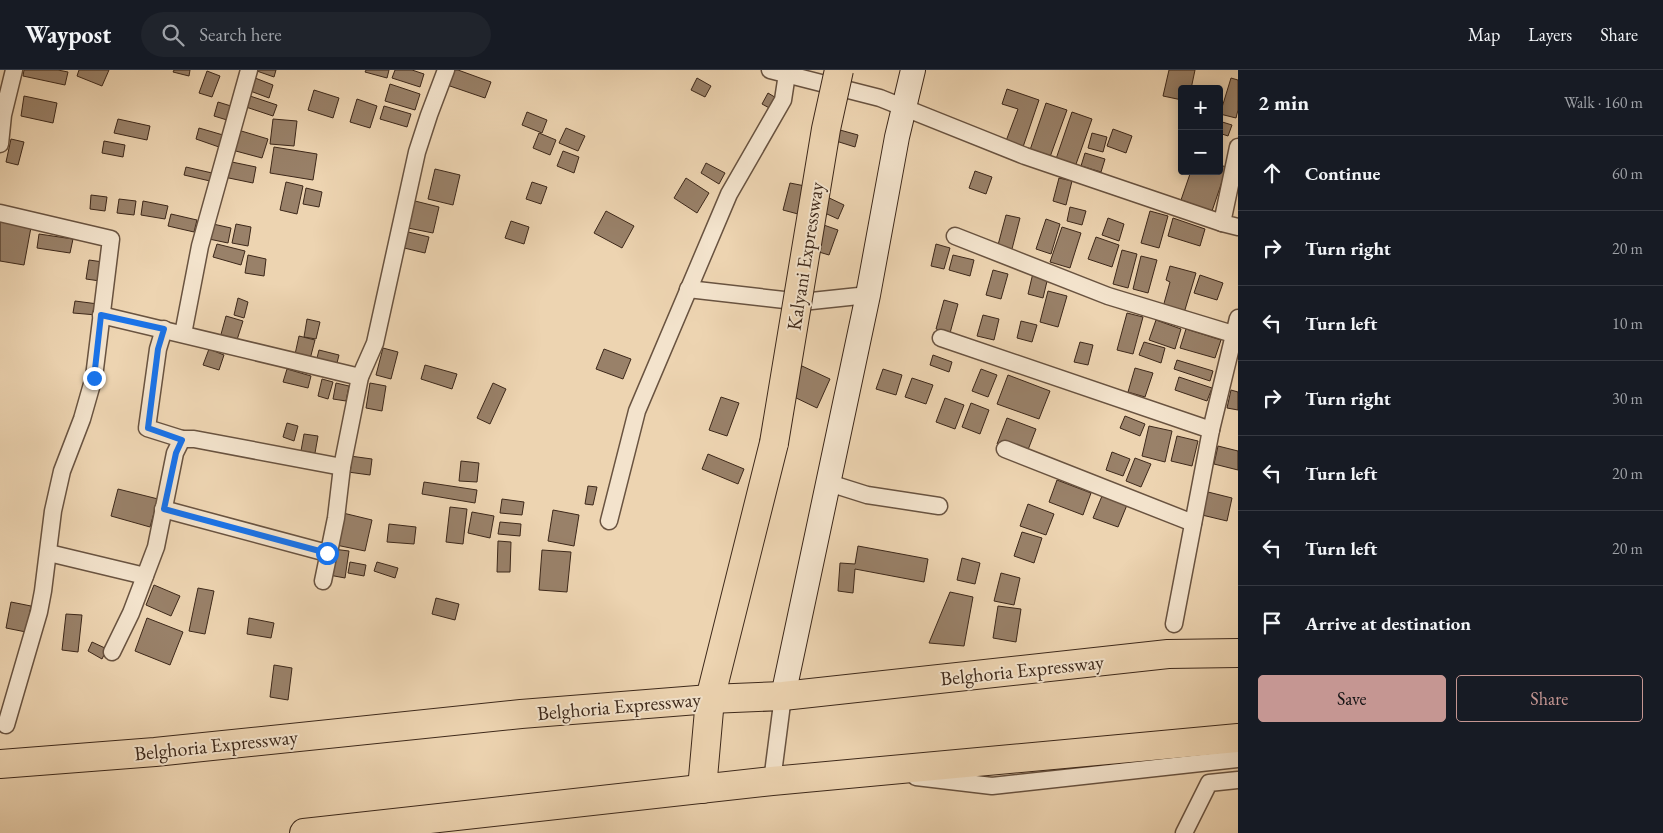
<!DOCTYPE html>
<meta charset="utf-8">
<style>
body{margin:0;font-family:"EB Garamond",serif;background:#20242c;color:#f1f3f6}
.controls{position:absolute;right:15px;top:15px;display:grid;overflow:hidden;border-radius:5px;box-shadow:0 2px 12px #0003}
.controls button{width:45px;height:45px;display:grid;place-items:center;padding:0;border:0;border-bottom:1px solid #363941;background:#171b24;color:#f1f3f6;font:25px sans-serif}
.stop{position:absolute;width:15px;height:15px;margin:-11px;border:4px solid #1a73e8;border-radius:50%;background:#fff}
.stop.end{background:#1a73e8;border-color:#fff;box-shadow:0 1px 5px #0008}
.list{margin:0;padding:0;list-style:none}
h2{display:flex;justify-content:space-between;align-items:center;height:65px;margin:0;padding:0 20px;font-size:21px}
h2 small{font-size:16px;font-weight:400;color:#9ea1a6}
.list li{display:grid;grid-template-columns:32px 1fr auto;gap:15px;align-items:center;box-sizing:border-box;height:75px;padding:0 20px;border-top:1px solid #363941}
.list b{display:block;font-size:19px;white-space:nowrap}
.list em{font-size:16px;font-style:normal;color:#9ea1a6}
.actions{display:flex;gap:10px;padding:15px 20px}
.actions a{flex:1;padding:11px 0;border:1px solid #c59692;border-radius:5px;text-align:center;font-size:18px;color:#c59692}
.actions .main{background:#c59692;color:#111}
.icon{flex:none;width:28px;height:28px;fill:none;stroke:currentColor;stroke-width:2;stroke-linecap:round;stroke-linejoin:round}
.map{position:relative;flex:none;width:1238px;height:763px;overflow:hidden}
header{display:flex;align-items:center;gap:30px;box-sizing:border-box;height:70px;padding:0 25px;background:#171b24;border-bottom:1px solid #363941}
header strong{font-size:24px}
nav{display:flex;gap:28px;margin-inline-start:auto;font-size:18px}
.search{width:350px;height:45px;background:#20242c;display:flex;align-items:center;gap:12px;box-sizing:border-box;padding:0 18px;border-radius:28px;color:#9ea1a6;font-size:19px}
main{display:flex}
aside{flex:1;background:#171b24}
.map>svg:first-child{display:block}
.building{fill:#998169;stroke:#3d281a}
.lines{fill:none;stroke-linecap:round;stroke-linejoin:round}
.street-casing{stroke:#695340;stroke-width:19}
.secondary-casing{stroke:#3d281a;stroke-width:26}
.highway-casing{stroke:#3d281a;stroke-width:30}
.street{stroke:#f3e3cc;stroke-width:16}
.secondary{stroke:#f3e3cc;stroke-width:24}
.highway{stroke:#edd4b1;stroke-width:28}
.highway-bridge-casing{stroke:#3d281a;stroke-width:30;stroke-linecap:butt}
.highway-bridge{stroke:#edd4b1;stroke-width:28}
.route{stroke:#1a73e8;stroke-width:6}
.labels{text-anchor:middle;stroke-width:4;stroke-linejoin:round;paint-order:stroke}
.street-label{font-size:20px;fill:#3d281a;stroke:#f3e3cc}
</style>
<header>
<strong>Waypost</strong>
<div class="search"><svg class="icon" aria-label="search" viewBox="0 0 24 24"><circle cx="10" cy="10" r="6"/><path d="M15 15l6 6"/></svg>Search here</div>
<nav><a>Map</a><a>Layers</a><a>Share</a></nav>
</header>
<main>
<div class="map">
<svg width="1238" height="763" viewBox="0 0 1238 763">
<rect width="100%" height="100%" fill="#edd4b1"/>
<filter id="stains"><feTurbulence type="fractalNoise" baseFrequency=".004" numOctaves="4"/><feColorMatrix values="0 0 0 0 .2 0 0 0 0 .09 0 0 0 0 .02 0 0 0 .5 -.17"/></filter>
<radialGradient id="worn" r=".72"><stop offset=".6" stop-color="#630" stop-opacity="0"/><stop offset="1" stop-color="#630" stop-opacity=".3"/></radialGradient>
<g class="building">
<polygon points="24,0 58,0 68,2 65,15 23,6"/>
<polygon points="79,0 109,0 102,16 77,6"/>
<polygon points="174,0 190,0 189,6 173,2"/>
<polygon points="254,0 276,0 274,7"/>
<polygon points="366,0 389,0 387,8 365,2"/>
<polygon points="395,0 412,0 424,4 420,17 392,8"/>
<polygon points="452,0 458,0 491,12 485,28 447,15"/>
<polygon points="1169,0 1195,0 1191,19 1182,19 1182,30 1163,26"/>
<polygon points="207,1 220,6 212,27 199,23"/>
<polygon points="250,6 273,15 269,28 245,19"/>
<polygon points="697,8 711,16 705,27 691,20"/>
<polygon points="1231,8 1238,10 1238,40 1236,48 1220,44"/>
<polygon points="390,14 420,24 415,40 385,31"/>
<polygon points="1007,19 1039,30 1023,77 1006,71 1018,39 1002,34"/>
<polygon points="314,20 339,28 333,48 308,40"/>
<polygon points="768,23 778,29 773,40 762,34"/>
<polygon points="24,26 57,33 53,53 21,46"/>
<polygon points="250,26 277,35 273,46 246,37"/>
<polygon points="357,29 377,36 370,58 350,52"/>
<polygon points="218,32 231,36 227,50 214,46"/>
<polygon points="1046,33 1067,40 1050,87 1030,80"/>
<polygon points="384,36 411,44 407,57 380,49"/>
<polygon points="527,42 547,50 542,63 522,55"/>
<polygon points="1072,42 1092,49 1075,97 1056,89"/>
<polygon points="118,49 150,56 147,70 114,63"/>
<polygon points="273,49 297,51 294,76 270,74"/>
<polygon points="1219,51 1232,55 1228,66 1219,63"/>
<polygon points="199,58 223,65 219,77 196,69"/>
<polygon points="566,58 585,66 578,81 559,73"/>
<polygon points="1113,59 1132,66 1126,83 1107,76"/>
<polygon points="238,60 268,69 262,88 232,80"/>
<polygon points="840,60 858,65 855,77 836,71"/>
<polygon points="539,63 556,70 550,85 533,78"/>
<polygon points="1092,63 1107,67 1103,82 1088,78"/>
<polygon points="11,69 24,72 18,95 6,92"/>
<polygon points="104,71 125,75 123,87 102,83"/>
<polygon points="274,77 317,84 313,110 270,103"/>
<polygon points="563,81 579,87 574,103 557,96"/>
<polygon points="1085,83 1105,89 1101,102 1081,96"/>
<polygon points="227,91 256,97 253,113 224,107"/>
<polygon points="706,93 725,103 719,114 701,103"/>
<polygon points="1219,95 1227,97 1212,141 1181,130 1191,101 1219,101"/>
<polygon points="186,97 212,103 210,111 184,105"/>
<polygon points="435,99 460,105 453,135 428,129"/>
<polygon points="975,101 992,107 986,124 969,118"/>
<polygon points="686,108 709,123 697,143 674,128"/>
<polygon points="1059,108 1072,111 1066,135 1053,131"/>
<polygon points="286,112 303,116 297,144 280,140"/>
<polygon points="532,112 547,117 541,134 526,129"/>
<polygon points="790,113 805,116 798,144 783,140"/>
<polygon points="306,118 322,122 319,137 303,134"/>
<polygon points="91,125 107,127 105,141 90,139"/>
<polygon points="823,125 844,135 838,149 816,139"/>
<polygon points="119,129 136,131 134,145 117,143"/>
<polygon points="143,131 168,136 165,149 141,145"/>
<polygon points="415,131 439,137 433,163 408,158"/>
<polygon points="1070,137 1086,141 1082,155 1067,151"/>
<polygon points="606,141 634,156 622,178 594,163"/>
<polygon points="1150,141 1168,146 1159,178 1141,173"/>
<polygon points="171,144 197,150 194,162 168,156"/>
<polygon points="1006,145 1020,148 1012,179 998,175"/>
<polygon points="0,146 32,152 24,195 0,191"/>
<polygon points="1108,148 1124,154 1119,171 1102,165"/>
<polygon points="1173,148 1205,159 1200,176 1168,166"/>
<polygon points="1046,149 1060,154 1051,184 1036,179"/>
<polygon points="511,151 529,157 524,174 505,168"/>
<polygon points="818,153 838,160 829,185 809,179"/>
<polygon points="213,154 231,158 228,173 209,169"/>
<polygon points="236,154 251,157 248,176 232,173"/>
<polygon points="1062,157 1081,163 1070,198 1050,192"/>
<polygon points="404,161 429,167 425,183 400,177"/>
<polygon points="39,164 73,169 70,183 37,178"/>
<polygon points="1096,167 1119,175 1112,197 1088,189"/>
<polygon points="217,174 245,181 241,195 213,187"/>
<polygon points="936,174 950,178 944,199 931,196"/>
<polygon points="1122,180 1137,184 1128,218 1113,214"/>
<polygon points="248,185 266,189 264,206 245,203"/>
<polygon points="953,185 974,190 970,206 949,200"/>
<polygon points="1141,186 1157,190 1148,223 1133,219"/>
<polygon points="89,190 103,192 100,211 86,209"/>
<polygon points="1170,196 1196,203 1184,243 1163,237 1170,212 1166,210"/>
<polygon points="993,200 1008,204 1001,229 986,225"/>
<polygon points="1033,203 1048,207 1043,228 1028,224"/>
<polygon points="1200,205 1223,213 1217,230 1194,223"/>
<polygon points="1048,221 1067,226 1058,257 1040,252"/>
<polygon points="238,228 248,232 244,248 234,245"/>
<polygon points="944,230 958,234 950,263 936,259"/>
<polygon points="75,231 98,234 97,245 73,243"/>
<polygon points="1127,243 1143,247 1133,284 1117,280"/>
<polygon points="983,245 999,249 994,270 977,266"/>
<polygon points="226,246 243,251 236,273 220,268"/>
<polygon points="307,249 320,252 316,269 304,267"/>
<polygon points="1156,250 1181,259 1175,279 1149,270"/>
<polygon points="1021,251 1037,255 1032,272 1017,268"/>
<polygon points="1186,259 1221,270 1215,288 1180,278"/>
<polygon points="299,266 315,270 309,293 294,289"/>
<polygon points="1080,272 1093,275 1088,295 1074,292"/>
<polygon points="1144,272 1165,278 1161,293 1139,285"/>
<polygon points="383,278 398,282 391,309 376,305"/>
<polygon points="209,279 224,285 219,300 203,295"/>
<polygon points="604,279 631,289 623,309 596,299"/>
<polygon points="319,280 339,285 336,297 316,292"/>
<polygon points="933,285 952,292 949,302 930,295"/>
<polygon points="1177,290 1213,301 1210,311 1174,299"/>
<polygon points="425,295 457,304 452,319 421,309"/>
<polygon points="802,296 830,309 817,338 788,324"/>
<polygon points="1135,298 1153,303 1145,327 1128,322"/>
<polygon points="287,299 311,306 308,318 283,312"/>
<polygon points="883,299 902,305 896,325 876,319"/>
<polygon points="981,299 997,305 988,327 972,321"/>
<polygon points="1008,305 1050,321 1039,349 997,334"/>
<polygon points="1179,307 1212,318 1207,331 1175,320"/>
<polygon points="912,308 933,315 926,334 905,327"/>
<polygon points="322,309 333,312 328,329 318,326"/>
<polygon points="336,313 349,316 346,331 333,329"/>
<polygon points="370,313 386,316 382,341 366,338"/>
<polygon points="493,313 506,319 490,354 477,348"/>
<polygon points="1231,320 1238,322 1238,340 1227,338"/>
<polygon points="721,327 739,333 727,366 709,360"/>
<polygon points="945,328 964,335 955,359 936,352"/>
<polygon points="971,333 989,340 980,364 962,357"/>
<polygon points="1125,346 1145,354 1140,366 1120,358"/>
<polygon points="1007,348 1036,359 1026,385 997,374"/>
<polygon points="287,353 298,356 294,371 283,367"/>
<polygon points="1149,356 1172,361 1165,392 1142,386"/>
<polygon points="304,364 318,366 315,383 301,381"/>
<polygon points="1177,366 1198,371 1192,396 1171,391"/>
<polygon points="1218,376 1238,381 1238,400 1214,394"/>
<polygon points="1112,382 1130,389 1123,406 1106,400"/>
<polygon points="708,384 744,399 738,414 702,399"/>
<polygon points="350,386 372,389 370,405 348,402"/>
<polygon points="1135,388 1151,394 1141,417 1126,411"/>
<polygon points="461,391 479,393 477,412 459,411"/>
<polygon points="1057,410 1091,423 1083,445 1049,432"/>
<polygon points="424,412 477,420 475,433 422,424"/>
<polygon points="588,416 597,417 593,435 585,434"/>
<polygon points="118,419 158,429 150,457 111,446"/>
<polygon points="1208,422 1232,428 1227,451 1202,445"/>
<polygon points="1102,426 1127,435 1118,457 1093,448"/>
<polygon points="502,429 524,432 522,445 500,443"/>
<polygon points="1028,434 1054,444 1046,465 1020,456"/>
<polygon points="450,437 467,439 463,474 446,472"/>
<polygon points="553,440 579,445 574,476 548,471"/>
<polygon points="472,442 494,446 490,468 468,463"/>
<polygon points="343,443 372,450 365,481 336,475"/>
<polygon points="500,452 521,454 520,466 498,464"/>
<polygon points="389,454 416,457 414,474 387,472"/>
<polygon points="1022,462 1042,468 1034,493 1014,486"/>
<polygon points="498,471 511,472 510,502 497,502"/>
<polygon points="858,476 928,489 924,512 855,499 853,523 838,521 840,493 855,494"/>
<polygon points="333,479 349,481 345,508 329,505"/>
<polygon points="542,480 571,482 567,522 539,520"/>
<polygon points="962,488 980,493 975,514 957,510"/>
<polygon points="350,492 366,495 364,506 348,503"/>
<polygon points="377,492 398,498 395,508 374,501"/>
<polygon points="1001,503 1020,508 1014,535 994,531"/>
<polygon points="154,515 180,526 171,546 146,535"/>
<polygon points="198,518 214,521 205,564 189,561"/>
<polygon points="950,522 973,527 964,576 929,573"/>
<polygon points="436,528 459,534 455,550 432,544"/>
<polygon points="11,532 31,536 26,562 6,558"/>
<polygon points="998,536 1021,539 1016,572 993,568"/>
<polygon points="66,544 82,545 78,582 62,580"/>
<polygon points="147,548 183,562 170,595 135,581"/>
<polygon points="249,548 274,553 271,568 247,564"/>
<polygon points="92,572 107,579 102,589 88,581"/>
<polygon points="274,595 292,598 288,630 270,627"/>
</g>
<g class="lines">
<defs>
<g id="street">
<polyline points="770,0 880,28 1025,86 1222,153"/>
<polyline points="0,74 3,45 14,0"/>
<polyline points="1238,77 1222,153 1238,157"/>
<polyline points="0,143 111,169 94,307 82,349 62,401 53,441 43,521 39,542 6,655"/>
<polyline points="955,166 1108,226 1233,264"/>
<polyline points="688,219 802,232 868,225"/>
<polyline points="101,245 360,307"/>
<polyline points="164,259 158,279 147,358 182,369"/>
<polyline points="183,264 200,176 249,0"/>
<polyline points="941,268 1211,360"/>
<polyline points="1005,379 1193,453"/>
<polyline points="829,413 867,425 939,436"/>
<polyline points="163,439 327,483"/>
<polyline points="609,451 637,341 729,124 783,30 787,4"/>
<polyline points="49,483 145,506"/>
<polyline points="323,511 336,448 342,397 360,307 375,273 417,82 429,45 446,0"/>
<polyline points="1174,554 1211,360 1238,248"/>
<polyline points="112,582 131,543 156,477 175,383 182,369 194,369 342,397"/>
<polyline points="916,707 992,716 1238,689"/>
<polyline points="772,711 783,626"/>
<polyline points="1184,763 1209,713 1238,710"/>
</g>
<polyline id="secondary" points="783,626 868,225 897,67 913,0"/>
<g id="highway">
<polyline points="0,694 155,682 521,644 710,629 783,626 1168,584 1238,583"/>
<polyline points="702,719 710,629 774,373"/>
<polyline points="304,763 772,711 1238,668"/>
</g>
</defs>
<use href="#street" class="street-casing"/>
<use href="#secondary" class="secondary-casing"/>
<use href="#highway" class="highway-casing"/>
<use href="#street" class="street"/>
<use href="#secondary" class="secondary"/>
<use href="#highway" class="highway"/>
<defs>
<polyline id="highway-bridge" points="774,373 826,59 839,0"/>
</defs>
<use href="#highway-bridge" class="highway-bridge-casing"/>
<use href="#highway-bridge" class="highway-bridge"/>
</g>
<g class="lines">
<polyline class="route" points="94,308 101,245 164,259 158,279 148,358 182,370 176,383 164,439 327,483"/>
</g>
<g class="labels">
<g class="street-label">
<text transform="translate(805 186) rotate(-81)" y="7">Kalyani Expressway</text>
<text transform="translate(1022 600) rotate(-6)" y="7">Belghoria Expressway</text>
<text transform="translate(619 636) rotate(-5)" y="7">Belghoria Expressway</text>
<text transform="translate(216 675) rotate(-6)" y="7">Belghoria Expressway</text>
</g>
</g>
<rect width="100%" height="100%" filter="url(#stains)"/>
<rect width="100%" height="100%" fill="url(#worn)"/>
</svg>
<div class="controls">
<button>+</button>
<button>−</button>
</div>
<div class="stop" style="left:327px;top:483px"></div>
<div class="stop end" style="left:94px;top:308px"></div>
</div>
<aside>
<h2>2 min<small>Walk · 160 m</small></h2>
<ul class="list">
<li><svg class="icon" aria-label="ahead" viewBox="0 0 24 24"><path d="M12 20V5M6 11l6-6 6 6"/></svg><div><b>Continue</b></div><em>60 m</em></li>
<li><svg class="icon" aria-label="right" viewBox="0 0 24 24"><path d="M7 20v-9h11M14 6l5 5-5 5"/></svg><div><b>Turn right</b></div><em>20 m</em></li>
<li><svg class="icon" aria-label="left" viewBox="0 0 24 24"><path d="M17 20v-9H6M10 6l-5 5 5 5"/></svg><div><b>Turn left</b></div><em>10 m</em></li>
<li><svg class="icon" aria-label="right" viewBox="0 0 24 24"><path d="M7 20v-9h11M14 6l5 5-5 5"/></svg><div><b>Turn right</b></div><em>30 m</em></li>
<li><svg class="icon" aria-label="left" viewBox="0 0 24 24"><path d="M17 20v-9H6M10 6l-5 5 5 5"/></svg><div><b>Turn left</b></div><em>20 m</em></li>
<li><svg class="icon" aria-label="left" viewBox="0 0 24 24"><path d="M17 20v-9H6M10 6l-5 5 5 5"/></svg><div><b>Turn left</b></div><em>20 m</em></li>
<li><svg class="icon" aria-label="arrive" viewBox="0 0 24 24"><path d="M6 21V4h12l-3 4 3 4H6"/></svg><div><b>Arrive at destination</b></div></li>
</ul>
<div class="actions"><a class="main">Save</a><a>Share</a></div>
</aside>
</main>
